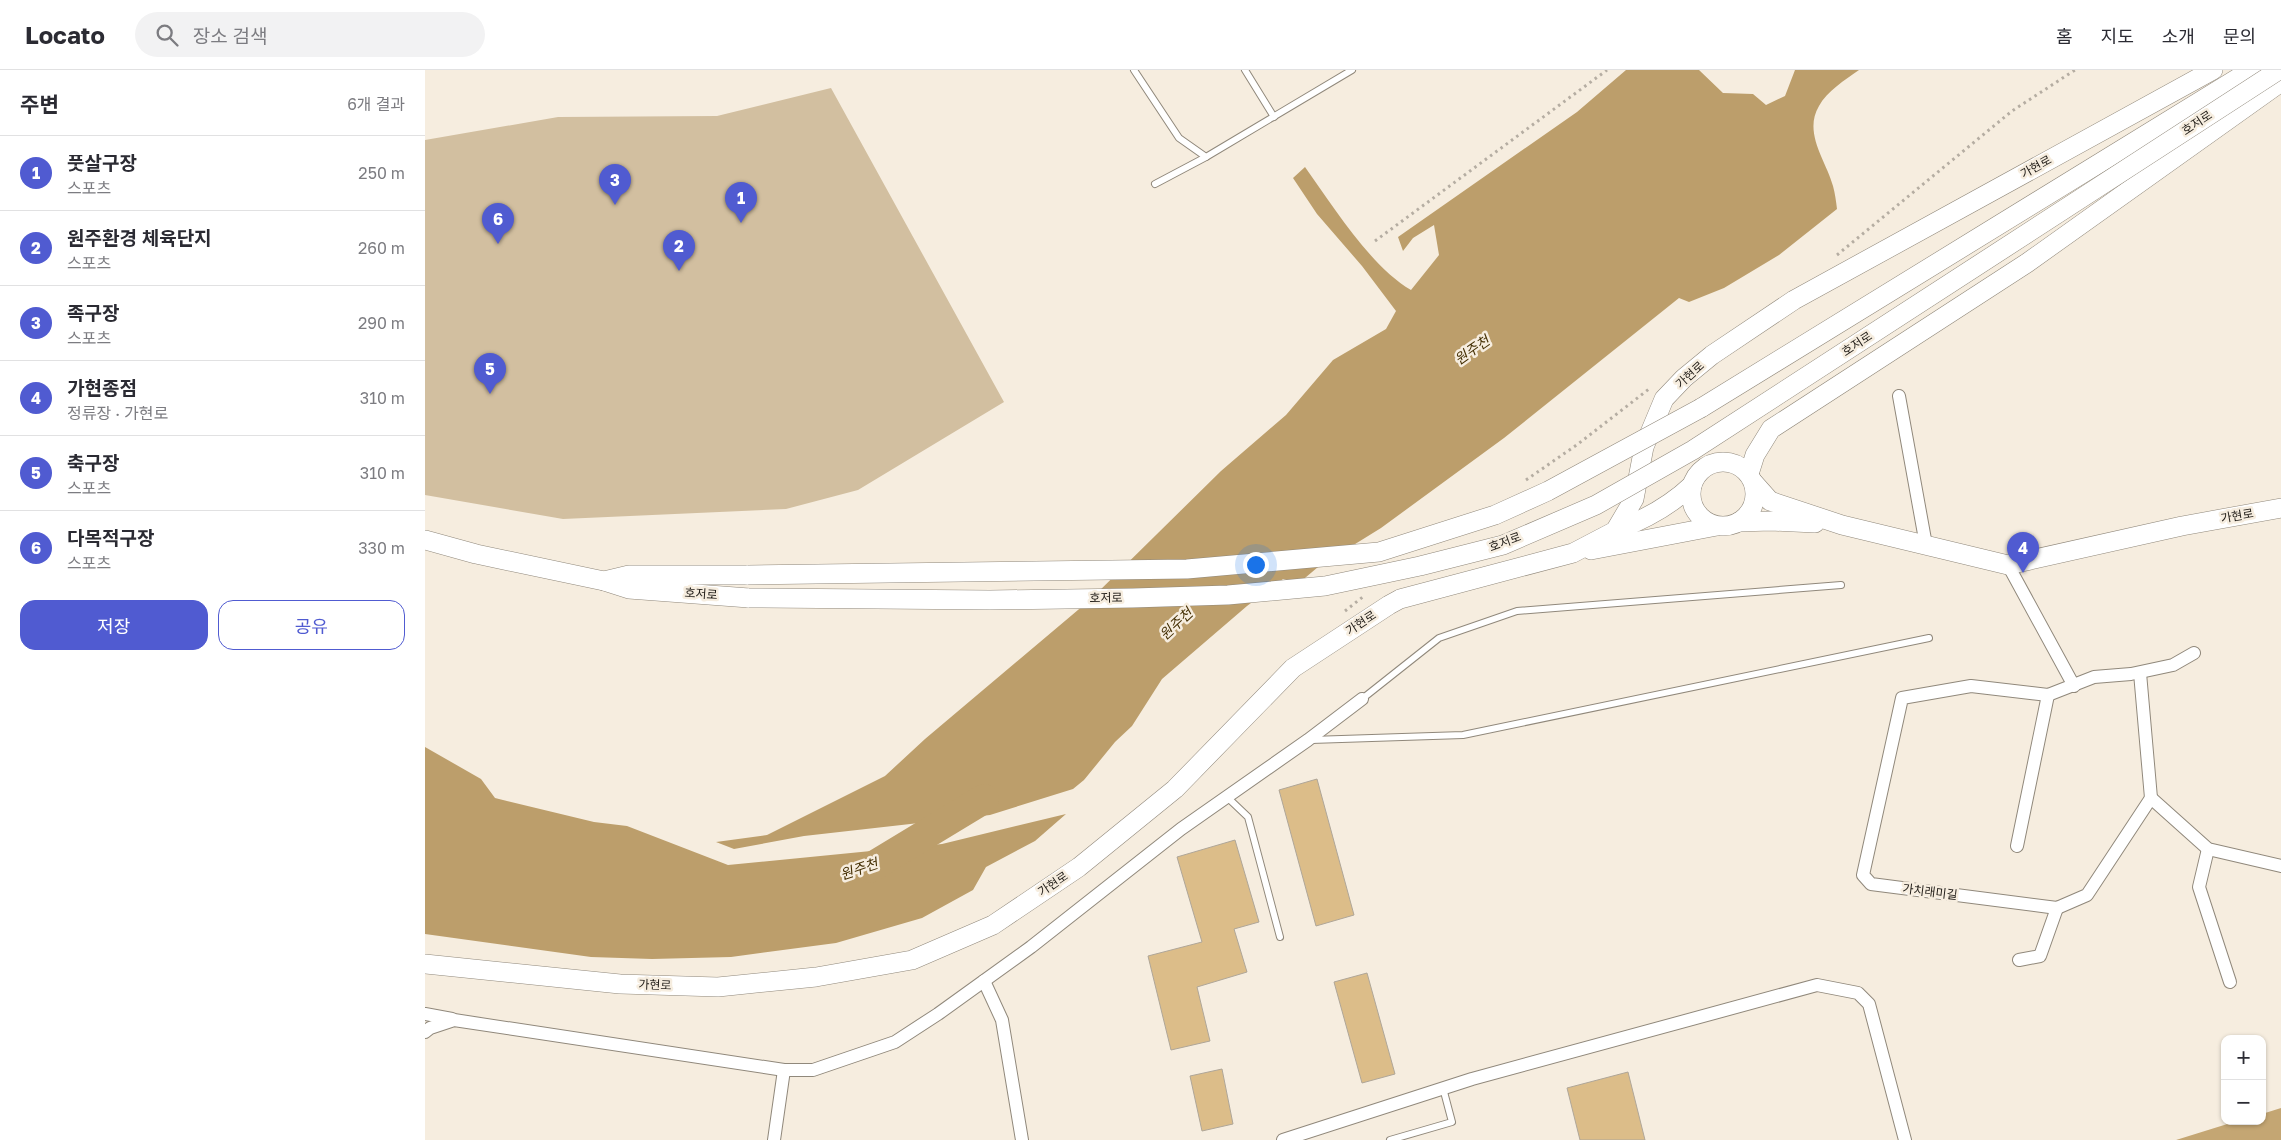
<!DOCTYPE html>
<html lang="ko">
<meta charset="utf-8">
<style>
body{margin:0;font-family:"Golos Text","Noto Sans KR",sans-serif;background:#f2f2f3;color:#2b2b33}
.controls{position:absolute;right:15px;bottom:15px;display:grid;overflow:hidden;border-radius:10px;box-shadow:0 1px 4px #0004}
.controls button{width:45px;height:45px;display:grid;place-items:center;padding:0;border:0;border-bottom:1px solid #e1e1e2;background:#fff;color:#2b2b33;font:25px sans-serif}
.you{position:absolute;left:830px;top:494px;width:18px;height:18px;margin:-12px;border:4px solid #fff;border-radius:50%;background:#1a73e8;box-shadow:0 0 0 8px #1a73e833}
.badge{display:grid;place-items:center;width:32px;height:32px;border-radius:50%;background:#505bd1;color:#fff;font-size:16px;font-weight:700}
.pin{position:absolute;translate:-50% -41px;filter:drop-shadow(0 1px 2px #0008)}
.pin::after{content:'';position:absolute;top:26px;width:18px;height:15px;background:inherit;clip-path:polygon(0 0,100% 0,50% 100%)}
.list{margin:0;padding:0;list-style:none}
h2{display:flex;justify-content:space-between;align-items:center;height:65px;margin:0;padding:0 20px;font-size:21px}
h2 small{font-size:16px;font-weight:400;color:#7c7c81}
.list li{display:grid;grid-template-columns:32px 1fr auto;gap:15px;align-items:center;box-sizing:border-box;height:75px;padding:0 20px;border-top:1px solid #e1e1e2}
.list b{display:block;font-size:19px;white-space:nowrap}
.list p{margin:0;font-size:16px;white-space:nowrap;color:#7c7c81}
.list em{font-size:16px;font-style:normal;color:#7c7c81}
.actions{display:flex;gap:10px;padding:15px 20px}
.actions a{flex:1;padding:11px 0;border:1px solid #505bd1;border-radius:15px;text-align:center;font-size:18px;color:#505bd1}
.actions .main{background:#505bd1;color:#fff}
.icon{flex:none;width:28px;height:28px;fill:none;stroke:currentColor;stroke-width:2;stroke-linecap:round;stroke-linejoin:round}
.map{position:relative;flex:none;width:1856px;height:1070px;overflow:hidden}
header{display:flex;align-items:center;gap:30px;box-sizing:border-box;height:70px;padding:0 25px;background:#fff;border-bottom:1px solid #e1e1e2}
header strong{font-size:24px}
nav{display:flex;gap:28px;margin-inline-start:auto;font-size:18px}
.search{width:350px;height:45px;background:#f2f2f3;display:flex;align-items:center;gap:12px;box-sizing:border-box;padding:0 18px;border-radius:28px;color:#7c7c81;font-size:19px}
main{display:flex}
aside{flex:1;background:#fff}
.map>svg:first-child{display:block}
.green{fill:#d2bfa0}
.forest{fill:#c4a673}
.water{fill:#bc9e6b}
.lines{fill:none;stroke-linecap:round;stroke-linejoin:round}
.river{stroke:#bc9e6b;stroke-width:30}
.building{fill:#dcbd89;stroke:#afa698}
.lane-casing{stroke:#90887b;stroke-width:8}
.street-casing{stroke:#90887b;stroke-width:14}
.secondary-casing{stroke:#90887b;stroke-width:20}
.path{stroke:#b5ada2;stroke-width:3;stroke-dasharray:2.5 4;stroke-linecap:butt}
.lane{stroke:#fff;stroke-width:6}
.street{stroke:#fff;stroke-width:12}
.secondary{stroke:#fff;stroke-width:19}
.secondary-bridge-casing{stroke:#90887b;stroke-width:20;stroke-linecap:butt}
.secondary-bridge{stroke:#fff;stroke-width:19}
.labels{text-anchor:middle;stroke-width:5;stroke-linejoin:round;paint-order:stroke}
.street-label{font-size:12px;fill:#1e1a15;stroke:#f6eddf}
.water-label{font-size:14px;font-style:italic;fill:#432e02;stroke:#f6eddf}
</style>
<header>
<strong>Locato</strong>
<div class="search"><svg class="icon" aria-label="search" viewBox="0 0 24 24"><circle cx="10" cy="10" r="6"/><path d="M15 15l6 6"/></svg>장소 검색</div>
<nav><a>홈</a><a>지도</a><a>소개</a><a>문의</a></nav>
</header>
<main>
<aside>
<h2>주변<small>6개 결과</small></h2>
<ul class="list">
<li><span class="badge">1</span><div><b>풋살구장</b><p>스포츠</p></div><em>250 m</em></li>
<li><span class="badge">2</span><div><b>원주환경 체육단지</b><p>스포츠</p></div><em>260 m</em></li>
<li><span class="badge">3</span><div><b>족구장</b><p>스포츠</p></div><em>290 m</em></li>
<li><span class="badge">4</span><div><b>가현종점</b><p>정류장 · 가현로</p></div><em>310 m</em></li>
<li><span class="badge">5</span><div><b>축구장</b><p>스포츠</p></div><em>310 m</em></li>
<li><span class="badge">6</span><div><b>다목적구장</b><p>스포츠</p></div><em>330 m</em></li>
</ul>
<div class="actions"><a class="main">저장</a><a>공유</a></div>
</aside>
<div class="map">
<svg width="1856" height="1070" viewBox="0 0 1856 1070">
<rect width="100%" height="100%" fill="#f6eddf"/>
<polygon class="green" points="406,18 579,332 433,420 361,439 138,449 0,425 0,70 133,47 292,46"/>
<polygon class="forest" points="1856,1038 1856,1070 1751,1070 1812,1051 1837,1051 1837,1044"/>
<g class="water">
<path d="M1201 0H1274L1298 23 1328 24 1341 35 1360 26 1370 0H1434C1420 10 1402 21 1394 36 1378 63 1401 90 1408 116 1410 123 1411 131 1412 139L1354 185 1299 218 1264 232 1254 228 1079 368 956 458 893 497 874 513 858 509 822 536 737 609 707 656 690 672 659 710 648 719 565 745 379 766 309 779 291 772 342 765 460 706 500 669 666 529 796 401 861 345 908 290 961 259 971 241 937 196 892 144 868 108 880 97C908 136 945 196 986 220L1014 185 1009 155 988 168 978 181 973 167 1152 42Z"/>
<polygon points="0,677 56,709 70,728 169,752 202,756 303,795 517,774 641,744 610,771 561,797 548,820 497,848 411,873 306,887 227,889 166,887 0,864"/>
</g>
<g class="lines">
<polyline class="river" points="445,798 559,729"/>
</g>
<g class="building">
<polygon points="892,709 929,845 891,856 854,720"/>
<polygon points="810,770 834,852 809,859 822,902 772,917 785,971 746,980 723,886 777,872 752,787"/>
<polygon points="942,903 970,1004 937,1013 909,912"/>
<polygon points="797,999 808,1054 777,1061 765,1006"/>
<polygon points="1203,1002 1220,1070 1155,1070 1142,1018"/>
</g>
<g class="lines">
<defs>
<g id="lane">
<polyline points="709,0 754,68 781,87 927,0"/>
<polyline points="820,0 849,47"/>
<polyline points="730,114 781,87"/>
<polyline points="937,629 1014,568 1092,541 1416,515"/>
<polyline points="886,670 1038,665 1504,568"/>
<polyline points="802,727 823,747 855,867"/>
<polyline points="965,1070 1027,1052 1018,1018"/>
</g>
<g id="street">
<polyline points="1474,326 1501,475"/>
<polyline points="1583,495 1649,616"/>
<polyline points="1715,603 1726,728"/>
<polyline points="1726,728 1662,825 1632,838 1446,814 1438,805 1477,628 1546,616 1623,625 1669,607 1706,604 1748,595 1769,583"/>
<polyline points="1726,728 1783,779 1856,796"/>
<polyline points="1592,776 1623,625"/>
<polyline points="1783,779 1774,817 1805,912"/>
<polyline points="1594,890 1615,886 1632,838"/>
<polyline points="559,911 577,950 597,1070"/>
<polyline points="0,944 27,949"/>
<polyline points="0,962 5,958 29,950 359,1000 388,1000 470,972 513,944 606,877 756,759 883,670 937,629"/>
<polyline points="349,1070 359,1000"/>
<polyline points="858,1070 1047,1009 1392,915 1433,923 1444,934 1480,1070"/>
</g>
<g id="secondary">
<polyline points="1276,338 1826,0"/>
<circle cx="1298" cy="424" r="32"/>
<polyline points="1324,404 1330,385 1346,359 1602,193 1856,12"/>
<polyline points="1329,413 1345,431 1417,455 1583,495 1757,456 1856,438"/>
<polyline points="1314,452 1346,451 1390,453"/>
<path d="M1190 461C1219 450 1244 437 1267 415"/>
<polyline points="0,470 51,484 179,511 204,519 324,528"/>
<polyline points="1166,480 1292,456"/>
<polyline points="179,511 204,505 323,505"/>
<polyline points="0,894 195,914 293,917 391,907 487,890 568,855 654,797 750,719 868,598 964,535 975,529 1148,483 1190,461 1209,429 1219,377 1239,329 1259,308 1287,285 1369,230 1788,0"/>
</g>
</defs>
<use href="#lane" class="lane-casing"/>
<use href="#street" class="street-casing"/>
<use href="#secondary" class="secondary-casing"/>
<g class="path">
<polyline points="950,171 1182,0"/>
<polyline points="1412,185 1587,41 1650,0"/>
<polyline points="1101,410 1153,374 1224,319"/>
<polyline points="920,541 939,526"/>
</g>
<use href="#lane" class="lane"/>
<use href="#street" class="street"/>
<use href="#secondary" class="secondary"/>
<defs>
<g id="secondary-bridge">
<polyline points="323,505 762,499 954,482 1070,445 1123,421 1276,338"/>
<polyline points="324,528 565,530 708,528 803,525 900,516 995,496 1078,475 1171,435 1268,380 1854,0"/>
</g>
</defs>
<use href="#secondary-bridge" class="secondary-bridge-casing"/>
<use href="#secondary-bridge" class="secondary-bridge"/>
</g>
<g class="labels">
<g class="street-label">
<text transform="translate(1772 53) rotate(-33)" y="4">호저로</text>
<text transform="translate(1611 97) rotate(-29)" y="4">가현로</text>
<text transform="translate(1432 274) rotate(-33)" y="4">호저로</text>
<text transform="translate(1265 305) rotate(-42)" y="4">가현로</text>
<text transform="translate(1812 446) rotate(-10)" y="4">가현로</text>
<text transform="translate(1080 472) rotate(-20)" y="4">호저로</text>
<text transform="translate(276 524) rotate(4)" y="4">호저로</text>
<text transform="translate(681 528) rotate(-1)" y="4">호저로</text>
<text transform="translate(936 553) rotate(-33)" y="4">가현로</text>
<text transform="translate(628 814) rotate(-34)" y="4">가현로</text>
<text transform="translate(1505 822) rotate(7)" y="4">가치래미길</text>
<text transform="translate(230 915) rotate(2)" y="4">가현로</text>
</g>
<g class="water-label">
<text transform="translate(1047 280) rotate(-35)" y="5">원주천</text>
<text transform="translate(751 554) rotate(-43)" y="5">원주천</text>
<text transform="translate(434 799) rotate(-19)" y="5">원주천</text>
</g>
</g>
</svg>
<div class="controls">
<button>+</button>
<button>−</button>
</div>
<div class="you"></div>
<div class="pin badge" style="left:316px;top:153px">1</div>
<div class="pin badge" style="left:254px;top:201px">2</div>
<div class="pin badge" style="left:190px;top:135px">3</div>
<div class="pin badge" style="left:1598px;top:503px">4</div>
<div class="pin badge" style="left:65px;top:324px">5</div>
<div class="pin badge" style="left:73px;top:174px">6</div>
</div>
</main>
